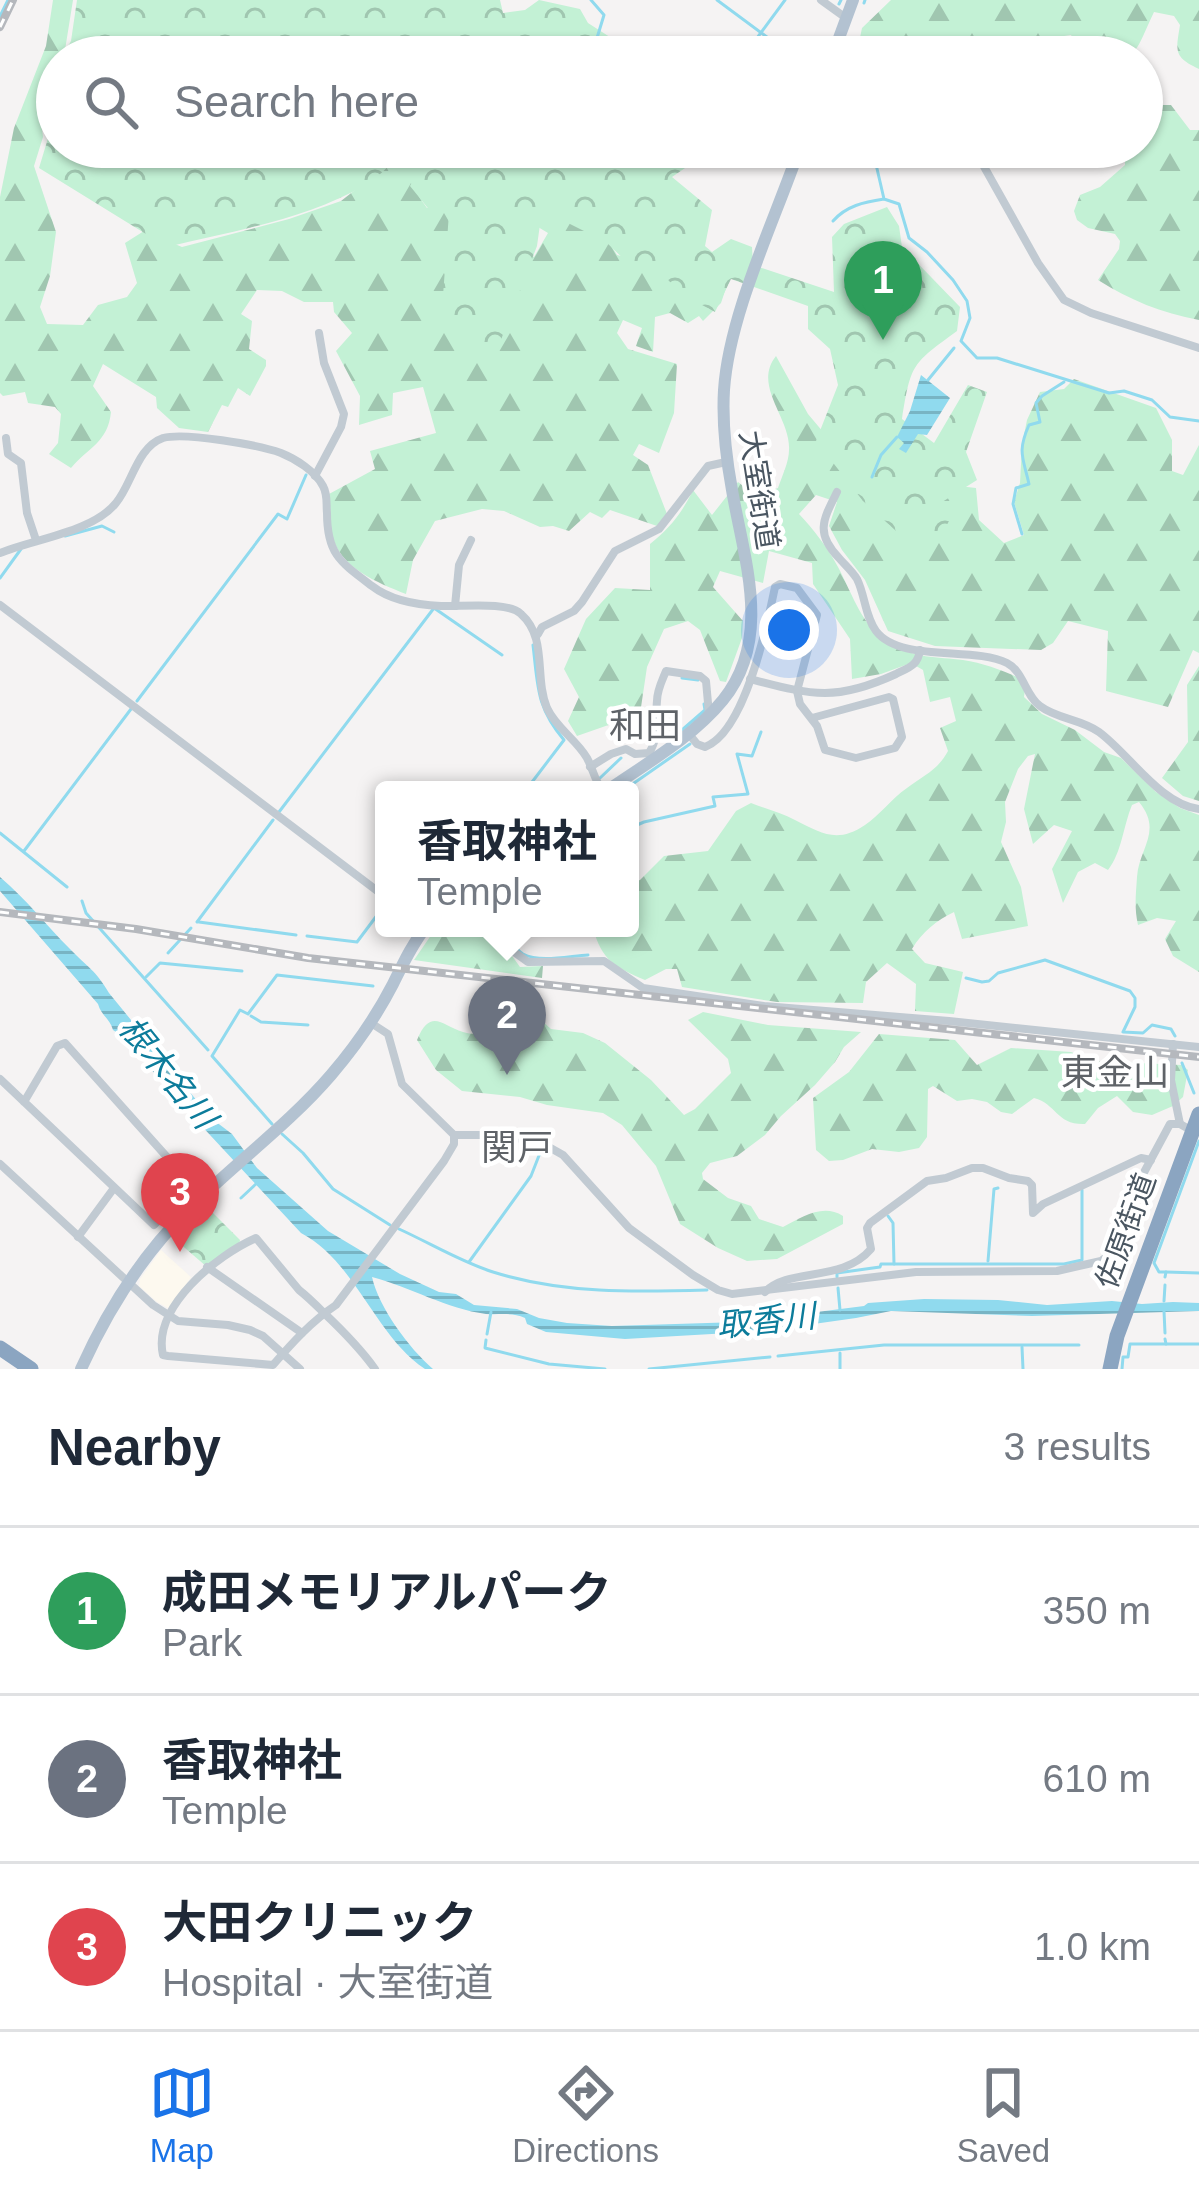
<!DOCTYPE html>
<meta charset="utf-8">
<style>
body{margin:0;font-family:Helvetica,"Noto Sans JP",sans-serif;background:#f6f6f7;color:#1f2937}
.you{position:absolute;left:789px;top:630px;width:42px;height:42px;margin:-30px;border:9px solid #fff;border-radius:50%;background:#1a73e8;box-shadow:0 0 0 18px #1a73e833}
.badge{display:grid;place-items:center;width:78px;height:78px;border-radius:50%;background:#1a73e8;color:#fff;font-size:39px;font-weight:700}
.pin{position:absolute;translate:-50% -99px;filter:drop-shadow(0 3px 6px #0008)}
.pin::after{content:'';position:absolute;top:63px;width:42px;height:36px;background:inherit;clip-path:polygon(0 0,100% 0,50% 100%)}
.popup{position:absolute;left:375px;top:781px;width:264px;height:156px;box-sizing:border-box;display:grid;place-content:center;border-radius:12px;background:#fff;filter:drop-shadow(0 3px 9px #0005);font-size:39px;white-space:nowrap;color:#747a83}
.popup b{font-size:45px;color:#1f2937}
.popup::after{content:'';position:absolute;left:50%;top:100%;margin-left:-24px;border:24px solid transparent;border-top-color:#fff}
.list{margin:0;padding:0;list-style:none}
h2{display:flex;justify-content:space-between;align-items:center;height:156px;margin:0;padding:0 48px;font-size:51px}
h2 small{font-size:39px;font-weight:400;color:#747a83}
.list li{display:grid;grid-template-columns:78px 1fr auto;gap:36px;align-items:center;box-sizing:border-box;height:168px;padding:0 48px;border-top:3px solid #e0e1e3}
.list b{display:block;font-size:45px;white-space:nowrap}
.list p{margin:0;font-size:39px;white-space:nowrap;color:#747a83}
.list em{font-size:39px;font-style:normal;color:#747a83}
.icon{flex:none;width:66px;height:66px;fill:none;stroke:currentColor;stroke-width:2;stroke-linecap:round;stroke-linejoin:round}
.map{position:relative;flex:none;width:1199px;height:1369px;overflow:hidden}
.search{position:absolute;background:#fff;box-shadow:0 3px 9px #0004;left:36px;right:36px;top:36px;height:132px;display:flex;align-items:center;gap:30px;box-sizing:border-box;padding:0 42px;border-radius:66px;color:#747a83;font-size:45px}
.sheet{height:660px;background:#fff}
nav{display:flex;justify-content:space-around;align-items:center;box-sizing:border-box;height:168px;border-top:3px solid #e0e1e3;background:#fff;font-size:33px;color:#747a83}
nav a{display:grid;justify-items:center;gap:6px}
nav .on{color:#1a73e8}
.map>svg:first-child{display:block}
.commercial{fill:#fdf9ef}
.forest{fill:url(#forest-firs)}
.park{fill:url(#park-crowns)}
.water{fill:url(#water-rules)}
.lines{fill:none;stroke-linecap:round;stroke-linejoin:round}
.stream{stroke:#90daee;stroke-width:3}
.minor{stroke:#c1cad2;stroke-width:8}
.major{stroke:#b3c2d1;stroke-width:12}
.highway{stroke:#8ba5c1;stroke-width:15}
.rail-casing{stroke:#b5b8bd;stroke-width:8}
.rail{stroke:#fff;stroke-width:3;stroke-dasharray:9;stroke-linecap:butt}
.labels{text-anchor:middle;stroke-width:9;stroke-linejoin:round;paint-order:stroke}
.street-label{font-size:30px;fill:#4a5661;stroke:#fff}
.water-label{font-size:33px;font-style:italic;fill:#0c7c9b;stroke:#fff}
.quarter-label{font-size:36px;fill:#5f6368;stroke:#fff}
</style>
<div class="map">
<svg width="1199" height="1369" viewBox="0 0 1199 1369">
<defs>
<pattern id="forest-firs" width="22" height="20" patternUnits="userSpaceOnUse" patternTransform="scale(3)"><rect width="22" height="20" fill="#c3f1d5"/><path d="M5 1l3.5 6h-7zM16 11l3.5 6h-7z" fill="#a0c6b0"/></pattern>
<pattern id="park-crowns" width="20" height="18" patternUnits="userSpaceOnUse" patternTransform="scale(3)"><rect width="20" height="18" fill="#c3f1d5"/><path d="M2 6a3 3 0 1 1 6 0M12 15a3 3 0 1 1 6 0" fill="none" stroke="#a0c6b0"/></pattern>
<pattern id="water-rules" width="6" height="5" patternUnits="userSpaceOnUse" patternTransform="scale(3)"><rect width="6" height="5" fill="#90daee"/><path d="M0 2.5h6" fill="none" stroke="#78b4c4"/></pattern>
</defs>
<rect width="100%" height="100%" fill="#f5f3f3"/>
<polygon class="commercial" points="161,1250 191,1277 170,1309 157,1302 139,1286 140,1279"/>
<g class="forest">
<path d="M53 0H73L65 50 61 57H57V65L39 103 43 137 34 166 56 232 50 276 40 307 47 324 83 325 98 305 127 297 137 283 125 243 144 231 182 247 289 219 341 201 369 179 394 147H436L422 201 427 208H434L451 200 503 232 534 257 548 233 498 203 509 184 606 237 617 255 635 259 645 256 729 279 721 303 703 321 699 316 688 323 670 313 655 317 653 352 636 346 642 328 623 320 617 333 628 349 677 364 674 413 659 453 639 444 633 455 648 465 667 514 657 526 610 510 602 518 590 512 569 531 553 526 540 527 504 511 482 509 435 521 413 560 406 594C378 583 338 567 332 534 330 521 330 507 329 494L375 469 370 451 436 433 423 387 393 393 392 415 359 425 360 396 336 351 352 333 334 312 333 302H304L282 291 257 290 241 314 252 321 249 349 266 360V366L250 396 238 388 228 407 222 405 208 432 179 428 157 408 156 397 103 364 93 386 111 412C108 442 89 447 71 468L49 454 58 443 61 414 55 407 28 403 25 392 3 396 0 393V197L14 128 46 46Z"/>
<path d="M891 0H1199V69C1173 57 1176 51 1180 25L1174 16 1154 12C1130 63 1141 57 1083 57L1071 35 1030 41 1026 57H929L931 46 897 36 873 41 867 57H856L862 28Z"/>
<path d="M1161 105H1171L1190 130H1199V320C1161 313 1130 300 1098 280L1119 249 1120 241 1115 234 1088 228 1077 220 1074 211 1080 195 1100 187 1125 165V147H1142V116Z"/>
<path d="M776 356 808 414 845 458 950 485 976 488 979 520 1004 543 1024 535 1014 502 1020 483 1022 445 1027 420 1040 392 1064 389 1074 379 1156 408 1172 440V471L1183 475 1199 445V653L1193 650 1168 707 1106 691 1108 631 1068 621 1053 643 1041 650 935 646 888 631 865 580 842 550 829 526 837 502 816 495 799 514C814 530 828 548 838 567 853 595 862 627 890 644 913 658 938 657 963 660 985 663 1006 672 1026 681L1024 697 1042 714 1075 730 1104 752 1121 758 1156 792 1180 808 1199 815V972L1173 956 1165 939 1176 921 1157 918 1138 925C1134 907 1136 894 1137 877 1139 848 1163 831 1139 802L1132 805C1123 827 1122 852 1108 870L1095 863 1078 872 1063 903 1052 869 1072 831 1054 825 1033 844 1024 809 1035 754 1028 756 1018 769 1005 802 1006 822 1001 842 1021 887 1028 926 962 939 954 912C937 920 922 932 912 949L925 963 963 972 954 1014 915 1011 916 984 887 963 866 982 863 1003 777 1002 682 987 677 969H666L645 980C615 967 602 961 593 928H630V883L640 880 664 856 708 851 736 811 751 803C766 809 782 813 795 820 821 833 837 844 865 825 880 815 891 799 907 788 924 775 937 771 948 751L940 728 956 721 950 697 930 702 923 670 911 663 881 674 852 679 850 639 813 584 812 563 769 551 763 583 720 571 713 587 743 621 742 638 726 682 720 681 700 630 688 621 664 629 647 667 640 714 577 736 568 721 579 697 564 669 586 619 615 588 650 590V544C670 528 682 513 693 490L712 515 738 482 756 496 778 488C782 476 789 462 789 450 791 418 752 386 776 356Z"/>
<polygon points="1199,666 1199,801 1183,796 1162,778 1188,742 1187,685"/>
<polygon points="436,928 492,928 520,967 543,966 542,978 414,960"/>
<path d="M703 1012 768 1025 861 1032 844 1047 835 1062 815 1085 781 1116 765 1135 737 1156 710 1163 702 1173 703 1179 728 1198 751 1206 759 1219 783 1227C802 1217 823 1203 843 1216V1224L777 1259 747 1261 718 1248 680 1224 656 1166 622 1125 603 1113 547 1105 520 1097 462 1091 436 1070 417 1040C431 1007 442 1026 463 1032 471 1035 485 1034 493 1032 505 1030 517 1021 529 1017L542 1021 551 1029 583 1033 605 1043 651 1080 684 1115 695 1109 731 1073 728 1059 688 1020Z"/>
<path d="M879 1034 955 1040 977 1065 1011 1048 1071 1052 1095 1061 1182 1065 1188 1070 1183 1097 1173 1106 1152 1115 1133 1112 1117 1096 1098 1108 1085 1124C1056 1125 1057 1104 1034 1098L1012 1114 1001 1112 987 1102 972 1099 957 1101 933 1086 928 1089 927 1137 919 1148 899 1152 872 1149 843 1160 829 1161 816 1150 813 1098 849 1072Z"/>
</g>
<g class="park">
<polygon points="77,0 500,0 503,13 525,10 539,0 580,9 588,23 641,57 62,57 71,41"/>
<path d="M57 65V147H407C394 160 381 176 365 185 305 220 233 231 167 247L39 168 49 135 38 97Z"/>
<path d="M411 147H721L714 148 672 177 712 210 705 246 712 252 731 239 752 247 753 265 834 292 832 237 844 224 887 207 899 226 902 247 960 307 957 331C912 364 911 363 902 419L934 443 968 385 987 392 966 452 977 480 939 504 949 521 935 547 906 540 863 501 816 441 838 385 830 349 808 329V306L731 279 715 312 680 293 651 261 631 266 606 242 542 210 537 246 492 363 477 361 443 296 449 213 431 212 410 186 425 157Z"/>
<polygon points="205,1205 240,1240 239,1245 207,1267 171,1236"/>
</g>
<g class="water">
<polygon points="921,375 950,398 927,435 918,434 906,453 899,449 904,443 897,437 910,411"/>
<path d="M0 877C26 899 46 925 70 949 88 968 95 969 109 993L211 1118 232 1134 257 1168 328 1231 400 1274 439 1292 456 1294 474 1305 517 1309 539 1318 567 1323 612 1326 739 1322 864 1306 868 1303 924 1299 998 1300 1047 1305 1112 1301 1142 1304 1173 1302 1199 1303V1311L1032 1316 891 1311 856 1318 764 1331 625 1339 546 1332 527 1324 525 1318C512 1312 500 1315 486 1314 447 1309 410 1287 372 1277 379 1308 409 1348 433 1369H425C375 1336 356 1262 301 1233L171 1093 125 1038 113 1030C110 1019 101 1015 98 1004L0 891Z"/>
</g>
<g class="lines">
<g class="stream">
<polyline points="591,0 604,15 593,51"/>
<polyline points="717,0 794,57"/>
<polyline points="864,3 865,0"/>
<polyline points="839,4 841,0"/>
<polyline points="0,16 8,0"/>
<polyline points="743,57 785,0"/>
<polyline points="872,147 884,199 899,204 909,238 927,252 953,280 967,301 970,318 961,341 977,358 997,358 1109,393 1124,391 1152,400 1170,417 1199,421"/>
<path d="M833 221C846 206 864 202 884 199"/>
<polyline points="928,380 954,348"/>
<polyline points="872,477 881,455 897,437"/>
<path d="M1022 534 1013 504 1016 488 1029 484C1023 457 1017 452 1029 425L1040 422 1036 403 1042 396 1064 382"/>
<polyline points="65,536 102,526 114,532"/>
<polyline points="0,578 21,549"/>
<polyline points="682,678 698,680"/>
<polyline points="137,701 278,514 287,519 306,475"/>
<polyline points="682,730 705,710 704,704"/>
<polyline points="600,778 621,758"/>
<path d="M526 790 564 740C536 707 538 686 533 645"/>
<polyline points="624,790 690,744"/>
<polyline points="279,812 434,608 502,655"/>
<polyline points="630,828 644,822 715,806 713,797 748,794 737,754 752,756 761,732"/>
<polyline points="0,833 67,887"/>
<polyline points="24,851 131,709"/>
<polyline points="82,901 86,913 208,1050"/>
<polyline points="197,922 273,820"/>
<polyline points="199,922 296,935"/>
<path d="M502 928C508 936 513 948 523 954 540 963 569 956 588 955"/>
<polyline points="307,936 357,942 384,906"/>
<polyline points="168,953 191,928"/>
<polyline points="146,977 160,963 242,971"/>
<polyline points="966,978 982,982 989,981 998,973 1045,960 1130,991 1135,998 1135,1007 1123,1032 1143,1033 1152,1025 1171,1029 1175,1036"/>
<polyline points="251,1016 261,1022 308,1025"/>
<polyline points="1182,1063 1194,1093"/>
<polyline points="272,1124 212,1056 240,1010 248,1014 277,975 373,986"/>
<polyline points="282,1134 303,1153 333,1189 390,1225"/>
<polyline points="241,1198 257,1183"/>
<polyline points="888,1216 893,1223 894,1264"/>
<path d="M399 1229C430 1243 461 1262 493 1272 563 1294 635 1292 707 1290"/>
<polyline points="988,1261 994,1189 998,1188"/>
<polyline points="469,1262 531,1176 540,1153"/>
<polyline points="1166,1272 1199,1273"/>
<polyline points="837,1277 837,1273 880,1267 881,1264 1064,1264 1082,1260 1082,1190"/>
<polyline points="1165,1277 1166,1272 1159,1272 1154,1263 1199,1141"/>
<polyline points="838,1288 840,1310"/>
<polyline points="1164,1301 1165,1285"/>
<polyline points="1164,1311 1165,1333"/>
<polyline points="487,1334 491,1312"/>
<polyline points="486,1340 485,1348 549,1364 605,1369"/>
<polyline points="1166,1344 1199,1344"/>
<polyline points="1022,1347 1023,1369"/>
<polyline points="840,1353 840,1369"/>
<polyline points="778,1356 884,1345 1079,1345"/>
<polyline points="649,1369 770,1357"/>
<polyline points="1122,1369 1123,1357 1128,1357 1130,1344 1166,1344 1165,1339"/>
</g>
<g class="minor">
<polyline points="821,0 846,18"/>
<polyline points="973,147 1038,263 1064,300 1091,313 1199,348"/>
<polyline points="6,438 8,454 21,463 27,513 36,540"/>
<polyline points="315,476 341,427 344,414 324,363 319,333"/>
<path d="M837 492C823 520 815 533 839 558 845 565 852 571 857 579 865 595 865 616 876 631 900 663 974 646 1007 663 1024 672 1025 695 1040 706 1057 719 1081 719 1099 732 1129 754 1161 805 1199 809"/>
<path d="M0 553C34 539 93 532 116 503 132 484 137 447 163 438 185 432 259 445 281 453 296 459 315 471 323 486 328 495 326 504 327 513 327 554 340 562 372 586 390 600 418 605 441 606 460 607 508 601 521 614 548 638 534 677 547 708 556 728 576 739 587 758 593 769 594 779 602 790"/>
<polyline points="0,605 384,896"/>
<polyline points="455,606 459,565 471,540"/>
<polyline points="538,634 542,627 574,611 582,602 615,551 659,529 708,466 726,462"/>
<path d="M750 679C812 695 835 702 896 674 910 667 918 665 920 650"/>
<path d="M689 734 697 744 705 747C745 732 767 626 775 587L780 584 797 588 817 615 797 691 800 704 817 726 825 750 856 758 895 748 902 737 893 699 889 697 812 718"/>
<path d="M590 767 611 754 626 749 635 754 649 753C660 736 655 721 657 701 657 690 662 681 666 671L700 676 706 681 709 714"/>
<polyline points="497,928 514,952 528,962 604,961 643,988 764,1006 949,1021 1199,1047"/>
<path d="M371 1023 388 1034 402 1084 454 1135V1144L444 1161 336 1305C312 1321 292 1343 273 1365L168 1356 163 1355C152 1307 217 1255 256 1238L299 1290C308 1297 316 1305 324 1313 343 1331 360 1348 375 1369"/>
<polyline points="1173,1044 1171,1080 1180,1124"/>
<polyline points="0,1079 154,1225 192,1185 65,1043 57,1046 24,1102"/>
<polyline points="454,1135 506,1135 547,1146 563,1155 629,1228 693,1275 718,1290 732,1294 916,1272 1057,1271 1101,1261 1106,1257 1127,1204 1170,1124 1180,1124 1194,1132"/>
<polyline points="0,1164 153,1305 178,1321 228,1325 250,1330 263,1336 300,1369"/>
<polyline points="78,1237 114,1188"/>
<polyline points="207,1267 302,1333"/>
<path d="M765 1292C789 1267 842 1283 871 1249L867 1228 870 1223 927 1181 946 1178 972 1168H983L1009 1178 1028 1181 1032 1185 1033 1213 1043 1204 1141 1158 1151 1160"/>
</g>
<g class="major">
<polyline points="832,57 853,0"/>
<path d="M608 790C647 763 693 737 723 700 773 638 744 560 732 490 726 457 722 423 724 390 729 314 775 220 800 147"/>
<path d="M81 1369C108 1309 142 1255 189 1209 235 1163 288 1125 331 1075 355 1047 376 1017 393 984 403 964 411 946 425 928"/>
</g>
<g class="highway">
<polyline points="0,1348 31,1369"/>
<polyline points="1110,1369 1117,1336 1199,1114"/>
</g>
<defs>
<g id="rail">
<polyline points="0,27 13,0"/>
<polyline points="0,912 136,929 308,958 1199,1057"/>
</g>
</defs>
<use href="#rail" class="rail-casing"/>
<use href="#rail" class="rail"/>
</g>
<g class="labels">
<g class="street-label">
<text transform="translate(759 490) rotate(81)" y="10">大室街道</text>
<text transform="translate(1126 1231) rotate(-70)" y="10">佐原街道</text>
</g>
<g class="water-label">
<text transform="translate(168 1072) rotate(51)" y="12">根木名川</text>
<text transform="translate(766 1320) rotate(-6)" y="12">取香川</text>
</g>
<g class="quarter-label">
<text x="645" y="738">和田</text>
<text x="1115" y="1085">東金山</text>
<text x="517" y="1160">関戸</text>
</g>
</g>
</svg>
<div class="you"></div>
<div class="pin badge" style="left:883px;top:340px;background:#2e9e5b">1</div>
<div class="pin badge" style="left:507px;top:1075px;background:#6b7280">2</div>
<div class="popup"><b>香取神社</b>Temple</div>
<div class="pin badge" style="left:180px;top:1252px;background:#e0444e">3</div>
<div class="search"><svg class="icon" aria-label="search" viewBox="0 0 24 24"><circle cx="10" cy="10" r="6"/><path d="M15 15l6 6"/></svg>Search here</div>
</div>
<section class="sheet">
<h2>Nearby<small>3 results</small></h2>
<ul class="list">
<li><span class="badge" style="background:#2e9e5b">1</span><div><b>成田メモリアルパーク</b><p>Park</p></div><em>350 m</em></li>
<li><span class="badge" style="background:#6b7280">2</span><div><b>香取神社</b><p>Temple</p></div><em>610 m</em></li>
<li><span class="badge" style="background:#e0444e">3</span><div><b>大田クリニック</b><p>Hospital · 大室街道</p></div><em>1.0 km</em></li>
</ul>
</section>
<nav>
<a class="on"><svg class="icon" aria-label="map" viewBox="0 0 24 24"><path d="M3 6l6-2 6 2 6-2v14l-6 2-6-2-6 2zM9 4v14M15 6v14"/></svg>Map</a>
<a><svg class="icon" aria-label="directions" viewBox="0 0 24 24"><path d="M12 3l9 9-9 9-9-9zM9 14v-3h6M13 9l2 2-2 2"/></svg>Directions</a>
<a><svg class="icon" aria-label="saved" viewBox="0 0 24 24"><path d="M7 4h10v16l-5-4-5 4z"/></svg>Saved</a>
</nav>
